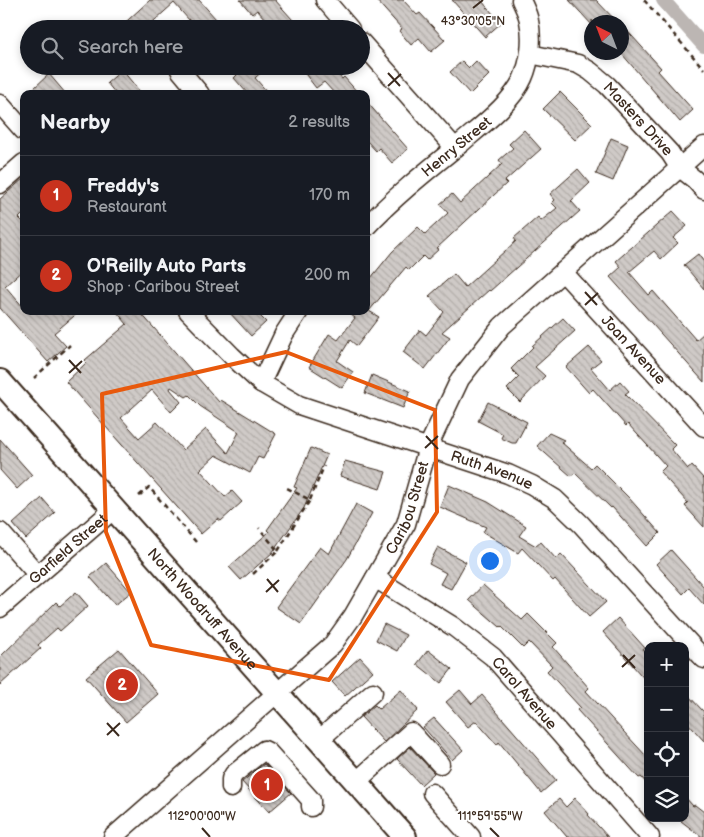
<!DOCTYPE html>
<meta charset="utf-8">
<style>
body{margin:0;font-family:"Balsamiq Sans",sans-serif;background:#20242c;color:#f1f3f6}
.controls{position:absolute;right:15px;bottom:15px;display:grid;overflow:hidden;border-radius:10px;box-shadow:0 2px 8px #0003}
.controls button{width:45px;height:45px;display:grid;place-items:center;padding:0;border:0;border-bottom:1px solid #363941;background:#171b24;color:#f1f3f6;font:25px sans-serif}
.compass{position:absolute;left:584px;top:15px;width:45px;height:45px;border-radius:50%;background:#171b24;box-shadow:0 2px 8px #0003;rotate:318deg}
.you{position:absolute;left:489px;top:560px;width:18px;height:18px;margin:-12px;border:4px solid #fff;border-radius:50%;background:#1a73e8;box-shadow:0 0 0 8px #1a73e833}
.badge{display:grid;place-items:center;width:32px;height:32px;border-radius:50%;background:#c8321e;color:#fff;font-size:16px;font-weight:700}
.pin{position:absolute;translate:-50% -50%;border:2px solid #fff;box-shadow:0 1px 5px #0006}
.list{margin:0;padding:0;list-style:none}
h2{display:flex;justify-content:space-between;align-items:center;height:65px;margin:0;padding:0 20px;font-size:21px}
h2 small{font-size:16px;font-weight:400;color:#9ea1a6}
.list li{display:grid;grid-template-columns:32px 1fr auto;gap:15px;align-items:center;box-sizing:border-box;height:80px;padding:0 20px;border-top:1px solid #363941}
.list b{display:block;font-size:19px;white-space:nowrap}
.list p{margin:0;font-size:16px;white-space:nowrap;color:#9ea1a6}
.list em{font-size:16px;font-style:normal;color:#9ea1a6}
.icon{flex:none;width:28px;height:28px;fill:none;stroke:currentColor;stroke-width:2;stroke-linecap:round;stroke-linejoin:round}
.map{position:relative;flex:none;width:704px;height:837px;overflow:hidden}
.search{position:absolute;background:#171b24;box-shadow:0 2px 8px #0003;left:20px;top:20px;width:350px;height:55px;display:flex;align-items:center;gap:12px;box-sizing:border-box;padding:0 18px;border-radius:28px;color:#9ea1a6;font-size:19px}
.panel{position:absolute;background:#171b24;box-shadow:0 2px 8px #0003;left:20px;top:90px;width:350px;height:225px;border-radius:10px}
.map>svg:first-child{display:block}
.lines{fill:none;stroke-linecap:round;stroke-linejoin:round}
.canal{stroke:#bcb6b3;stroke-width:14}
.building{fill:url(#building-back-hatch);stroke:#3b2a1e;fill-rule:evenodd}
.minor-casing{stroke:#3b2a1e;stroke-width:21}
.major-casing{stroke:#3b2a1e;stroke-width:26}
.path{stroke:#3b2a1e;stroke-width:2.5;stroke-dasharray:5 4;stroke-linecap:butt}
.minor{stroke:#fff;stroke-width:18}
.major{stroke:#fff;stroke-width:22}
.marked{fill:none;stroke:#e8590c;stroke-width:4;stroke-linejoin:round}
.ticks{fill:none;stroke:#3b2a1e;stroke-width:2}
.labels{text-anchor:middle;stroke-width:4;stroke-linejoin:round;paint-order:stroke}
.street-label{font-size:15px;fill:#3b2a1e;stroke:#fff}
.ticks-label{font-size:12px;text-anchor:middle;fill:#3b2a1e;stroke:#fff;stroke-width:4;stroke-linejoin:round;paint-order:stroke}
</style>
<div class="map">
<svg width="704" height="837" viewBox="0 0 704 837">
<defs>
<pattern id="building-back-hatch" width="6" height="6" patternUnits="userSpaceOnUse" patternTransform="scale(1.25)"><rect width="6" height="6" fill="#cfcac7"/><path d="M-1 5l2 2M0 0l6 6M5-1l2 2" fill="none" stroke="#b3aeaa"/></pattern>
</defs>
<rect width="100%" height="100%" fill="#fff"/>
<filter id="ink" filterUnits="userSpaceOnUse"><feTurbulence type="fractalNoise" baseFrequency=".02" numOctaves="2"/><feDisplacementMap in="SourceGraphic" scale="10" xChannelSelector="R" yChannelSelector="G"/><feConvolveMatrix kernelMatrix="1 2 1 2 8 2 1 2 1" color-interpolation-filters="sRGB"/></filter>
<g filter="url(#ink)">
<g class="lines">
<polyline class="canal" points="663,0 704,46"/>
</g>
<g class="building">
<polygon points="150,0 199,0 225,29 197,29 174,3 145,29 118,29"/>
<polygon points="240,0 275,0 301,29 274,29 257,10 252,14"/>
<polygon points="376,0 403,0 417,15 420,13 445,40 431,52 419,38 411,45 399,31 402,29"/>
<polygon points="452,0 481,0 501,23 485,37"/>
<polygon points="569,0 596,0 617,22 593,22 592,20 592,25"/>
<polygon points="622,25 661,68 658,71 693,110 680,122 622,54"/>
<polygon points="462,61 469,68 476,61 489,75 470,94 450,72"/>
<polygon points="229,66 268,66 255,78 269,94 248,94 234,78 237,75"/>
<polygon points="299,66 331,66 342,79 344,77 359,94 335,94 324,82 316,88"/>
<polygon points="122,70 142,94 116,94 107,83"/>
<polygon points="49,74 66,94 40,94 34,88"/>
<polygon points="560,92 592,124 575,140 543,109"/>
<polygon points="366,101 408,149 392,163 379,148 376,151 366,140"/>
<polygon points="524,130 541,149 505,181 507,183 437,248 439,249 427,260 423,256 409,270 406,267 369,311 379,317 357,346 350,340 337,361 353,372 342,388 309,367 329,334 338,340 355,318 346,311 366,311 366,284 392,252 418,227 425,234 448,213 440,204 452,194 460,203 502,164 499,160 513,148 509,144"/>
<polygon points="611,138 628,145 613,181 596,174"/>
<polygon points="578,169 590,183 571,201 580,211 490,291 489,290 442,332 450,337 425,369 403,352 420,330 426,335 444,312 429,296 454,274 465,287 516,241 514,238 538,217 541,221 557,208 552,203 555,200 550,194"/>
<polygon points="24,178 24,213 19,218 24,223 24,269 5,286 24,308 24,311 80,311 54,333 66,346 48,362 0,308 0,199"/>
<polygon points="673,211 687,226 673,238 678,243 661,259 654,251 629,272 649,295 653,291 696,340 704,333 704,382 610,277 621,267 616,261"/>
<polygon points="698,254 704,262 704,289 684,265"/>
<path d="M116 311H139L219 402 221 400 276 434 263 459 258 457 250 473 216 455 200 470 225 497 232 491 242 502 221 521 218 519 201 534 66 382 87 362 85 360 127 324ZM171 387 186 397 189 395 200 406 239 432 228 453 206 429 183 450 157 422 139 438 121 418 152 390 171 412 181 402 170 389Z"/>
<polygon points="228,311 255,311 266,322 251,336"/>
<polygon points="563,318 575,331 535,367 545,376 520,402 507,389 519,377 511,369 533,347 532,346"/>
<polygon points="589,347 601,360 591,368 610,390 620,381 629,391 625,394 675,445 671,449 688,469 692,466 704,479 704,527 685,506 688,503 660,472 666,466 628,424 626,426 593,389 589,393 566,367"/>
<polygon points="372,375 410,391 403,408 365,393"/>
<polygon points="488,402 527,422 516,443 512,443 501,438 503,434 478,421"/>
<polygon points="549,433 564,440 561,442 591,468 595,464 629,498 660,533 647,546 612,507 611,508 575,473 571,476 537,446"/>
<polygon points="0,439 32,475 17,489 0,470"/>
<polygon points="311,448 327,455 304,508 272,553 241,580 229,567 269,532 267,530 297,488 294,487"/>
<polygon points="345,461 386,472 380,489 340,476"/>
<polygon points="449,485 488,502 526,526 519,536 536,546 541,542 556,559 561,554 606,602 589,617 555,579 553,581 522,548 518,553 483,532 486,527 440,507"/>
<polygon points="42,498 55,513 26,539 13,524"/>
<polygon points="356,504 372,513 347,559 301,624 276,607 320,547 329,554"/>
<polygon points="438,547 466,562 451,589 440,584 446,573 429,564"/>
<polygon points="671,550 704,587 704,605 689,588 683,594 656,564"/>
<polygon points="106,563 131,592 115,605 90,577"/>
<polygon points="483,585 522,620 528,614 557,643 553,647 589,688 586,691 648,758 648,785 641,777 639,778 577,710 580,707 547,671 552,666 529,642 523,648 501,626 500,627 469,600"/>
<polygon points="76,592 88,606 60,631 57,628 38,645 41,648 0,685 0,657 56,602 60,606"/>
<polygon points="618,618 645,648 643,650 648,655 648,683 603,632"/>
<polygon points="384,624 406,635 397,651 376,640"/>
<polygon points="119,649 158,694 126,722 86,677"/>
<polygon points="428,650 452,669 441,683 417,664"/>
<polygon points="360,657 373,671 345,696 332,682"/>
<polygon points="401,690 418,710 384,742 361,717 375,705 379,709"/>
<polygon points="460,690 472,704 482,695 556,780 541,793 499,742 497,745 476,721 468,727 446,702"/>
<polygon points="685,692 704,712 704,741 685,720"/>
<polygon points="434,718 463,750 452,760 423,727"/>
<polygon points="410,747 434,773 421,785 397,759"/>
<polygon points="264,764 291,793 269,812 242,782"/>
<polygon points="685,797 693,806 695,805 704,812 704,837 702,837 681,821 685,818"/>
<polygon points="575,798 589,814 588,815 608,837 567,837 545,811 559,799 566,807"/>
</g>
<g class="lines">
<defs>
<g id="minor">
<polyline points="325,0 350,29"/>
<polyline points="361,42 455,148"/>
<path id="s1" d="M530 54 578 64 590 71 607 85 670 153 679 167 694 179 704 190"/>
<polyline points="180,70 200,94"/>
<polyline points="0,104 24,131"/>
<polyline points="0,184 24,163"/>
<path id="s2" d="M366 227C395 196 428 170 460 144 481 126 512 103 523 78 530 62 533 39 529 21 528 14 524 7 521 0"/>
<path id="s3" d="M563 272 704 427"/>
<path id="s4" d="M188 311 232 356 261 383 299 405 508 474 532 485 555 499 581 524 704 659"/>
<polyline points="261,383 284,334 299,311"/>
<polyline points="0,532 38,575"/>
<path id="s5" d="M375 578 454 627 493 657 650 837"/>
<path id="s6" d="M0 608 114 509"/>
<polyline points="319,740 373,692"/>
<polyline points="356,782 411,732 440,764"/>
<polyline points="231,788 231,779 234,774 264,750 268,752 311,800 311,807"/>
<polyline points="432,793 471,837"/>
<path id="s7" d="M113 837 333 644 353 616 406 524 428 447 460 379 502 326 704 146"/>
</g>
<g id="major">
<path id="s8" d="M0 381 405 837"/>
</g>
</defs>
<use href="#minor" class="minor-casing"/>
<use href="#major" class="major-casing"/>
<g class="path">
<polyline points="644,0 704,69"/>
<polyline points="34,378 70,345"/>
<polyline points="139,496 149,487 196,542"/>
<polyline points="310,500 324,466"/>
<polyline points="278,551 310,500 285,487"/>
<polyline points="253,574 278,551 259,528"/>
</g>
<use href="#minor" class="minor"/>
<use href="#major" class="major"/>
</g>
</g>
<path class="marked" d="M286 352 435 410 437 512 329 680 151 645 106 532 102 394Z"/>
<path class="ticks" d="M473 8 483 0M388 73 400 86M388 86 401 74M585 292 597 305M585 305 598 293M69 360 81 373M69 373 82 361M426 436 438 449M425 448 438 436M267 579 278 592M266 592 279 580M623 655 635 668M622 667 635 655M107 723 119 736M107 735 120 723M202 828 210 837M490 828 499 837"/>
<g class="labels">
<g class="street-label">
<text dy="5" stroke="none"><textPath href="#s1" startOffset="131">Masters Drive</textPath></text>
<text dy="5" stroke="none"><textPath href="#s2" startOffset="121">Henry Street</textPath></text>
<text dy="5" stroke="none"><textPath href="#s3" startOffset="105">Joan Avenue</textPath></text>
<text dy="5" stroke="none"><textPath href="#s4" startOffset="350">Ruth Avenue</textPath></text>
<text dy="5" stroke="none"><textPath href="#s7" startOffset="449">Caribou Street</textPath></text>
<text dy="5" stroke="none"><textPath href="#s6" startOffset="90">Garfield Street</textPath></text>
<text dy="5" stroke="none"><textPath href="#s8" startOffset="305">North Woodruff Avenue</textPath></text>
<text dy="5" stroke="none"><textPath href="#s5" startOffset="190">Carol Avenue</textPath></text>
</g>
</g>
<g class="ticks-label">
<text x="473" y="25">43°30'05"N</text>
<text x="202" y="820">112°00'00"W</text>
<text x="490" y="820">111°59'55"W</text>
</g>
</svg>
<div class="controls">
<button>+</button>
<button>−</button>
<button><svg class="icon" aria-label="locate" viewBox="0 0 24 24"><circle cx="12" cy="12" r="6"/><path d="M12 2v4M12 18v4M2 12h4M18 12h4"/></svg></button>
<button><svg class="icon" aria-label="layers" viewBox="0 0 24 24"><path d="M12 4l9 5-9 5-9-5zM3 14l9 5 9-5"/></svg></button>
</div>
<svg class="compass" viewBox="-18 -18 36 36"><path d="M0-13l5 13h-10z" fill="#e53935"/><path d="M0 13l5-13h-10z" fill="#9ea1a6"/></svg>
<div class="you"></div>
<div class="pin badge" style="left:267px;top:785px">1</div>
<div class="pin badge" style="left:122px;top:685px">2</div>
<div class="search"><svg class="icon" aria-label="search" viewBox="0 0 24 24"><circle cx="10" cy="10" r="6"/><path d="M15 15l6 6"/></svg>Search here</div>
<section class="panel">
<h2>Nearby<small>2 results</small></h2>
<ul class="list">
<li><span class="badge">1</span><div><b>Freddy's</b><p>Restaurant</p></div><em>170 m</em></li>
<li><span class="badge">2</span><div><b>O'Reilly Auto Parts</b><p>Shop · Caribou Street</p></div><em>200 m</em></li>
</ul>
</section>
</div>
